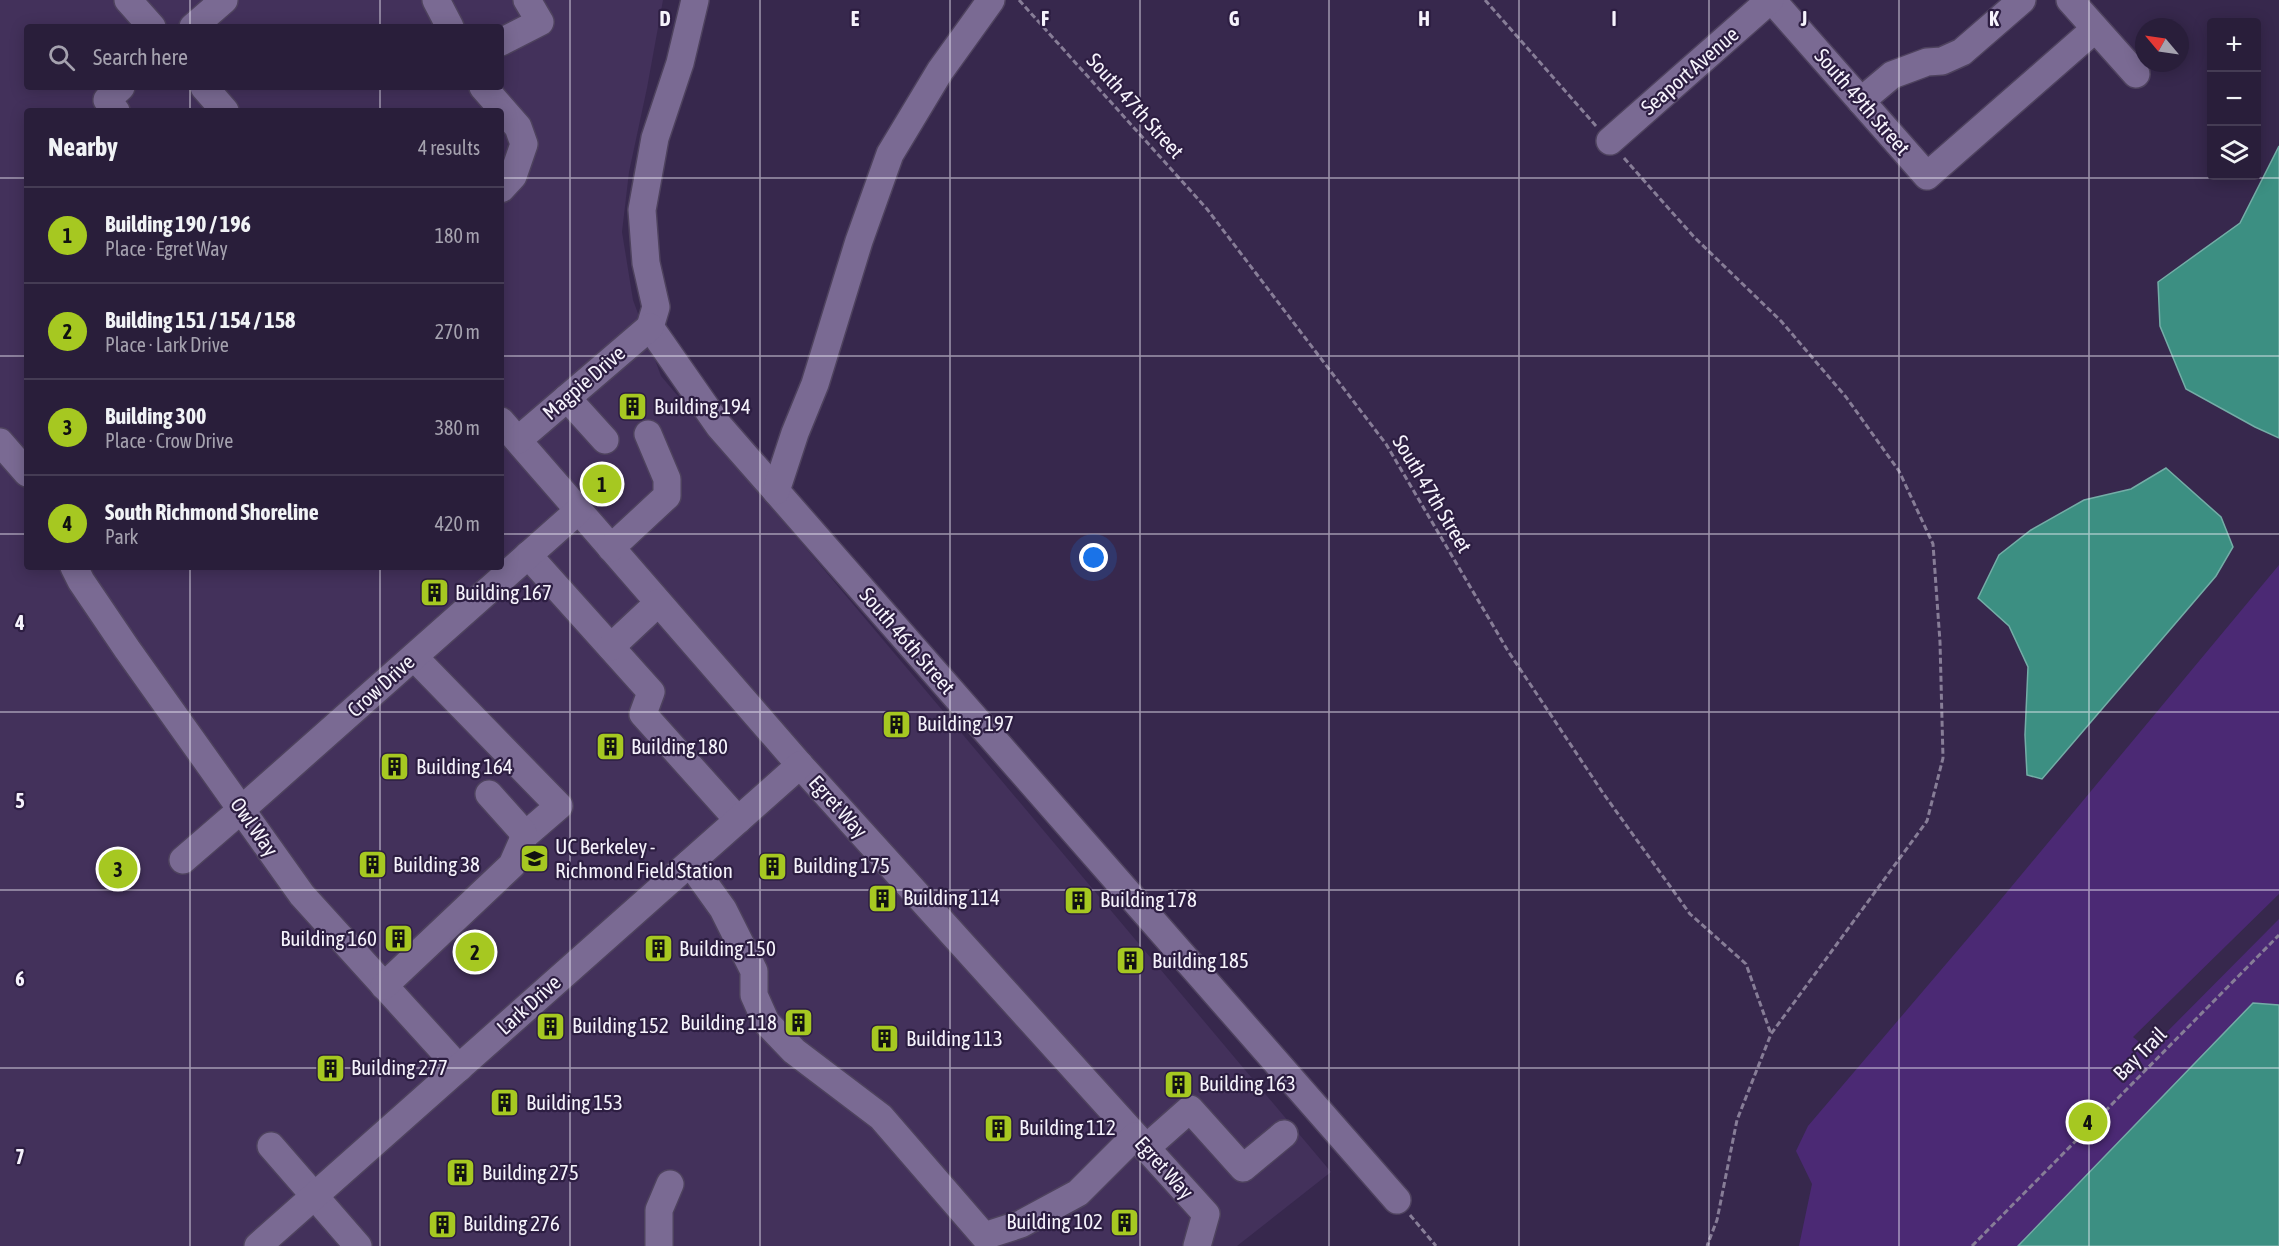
<!DOCTYPE html>
<meta charset="utf-8">
<style>
body{margin:0;font-family:"Asap Condensed",sans-serif;background:#352b45;color:#f1f3f6}
.controls{position:absolute;right:18px;top:18px;display:grid;overflow:hidden;border-radius:6px;box-shadow:0 3px 15px #0003}
.controls button{width:54px;height:54px;display:grid;place-items:center;padding:0;border:0;border-bottom:2px solid #453c54;background:#291e3a;color:#f1f3f6;font:30px sans-serif}
.compass{position:absolute;left:2135px;top:18px;width:54px;height:54px;border-radius:50%;background:#291e3a;box-shadow:0 3px 15px #0003;rotate:299deg}
.you{position:absolute;left:1094px;top:558px;width:21px;height:21px;margin:-15px;border:4px solid #fff;border-radius:50%;background:#1a73e8;box-shadow:0 0 0 9px #1a73e833}
.badge{display:grid;place-items:center;width:39px;height:39px;border-radius:50%;background:#a6c821;color:#111;font-size:20px;font-weight:700}
.pin{position:absolute;translate:-50% -50%;border:3px solid #fff;box-shadow:0 2px 6px #0006}
.list{margin:0;padding:0;list-style:none}
h2{display:flex;justify-content:space-between;align-items:center;height:78px;margin:0;padding:0 24px;font-size:26px}
h2 small{font-size:20px;font-weight:400;color:#a5a2af}
.list li{display:grid;grid-template-columns:39px 1fr auto;gap:18px;align-items:center;box-sizing:border-box;height:96px;padding:0 24px;border-top:2px solid #453c54}
.list b{display:block;font-size:22px;white-space:nowrap}
.list p{margin:0;font-size:20px;white-space:nowrap;color:#a5a2af}
.list em{font-size:20px;font-style:normal;color:#a5a2af}
.icon{flex:none;width:33px;height:33px;fill:none;stroke:currentColor;stroke-width:2;stroke-linecap:round;stroke-linejoin:round}
.map{position:relative;flex:none;width:2279px;height:1246px;overflow:hidden}
.search{position:absolute;background:#291e3a;box-shadow:0 3px 15px #0003;left:24px;top:24px;width:480px;height:66px;display:flex;align-items:center;gap:15px;box-sizing:border-box;padding:0 21px;border-radius:6px;color:#a5a2af;font-size:22px}
.panel{position:absolute;background:#291e3a;box-shadow:0 3px 15px #0003;left:24px;top:108px;width:480px;height:462px;border-radius:6px}
.map>svg:first-child{display:block}
.built{fill:#43315b;fill-rule:evenodd}
.green{fill:#4b2974}
.water{fill:#3c8f82;stroke:#74ada7;stroke-width:1.5}
.lines{fill:none;stroke-linecap:round;stroke-linejoin:round}
.minor-casing{stroke:#4e425e;stroke-width:30}
.path{stroke:#877d97;stroke-width:3;stroke-dasharray:6 3;stroke-linecap:butt}
.minor{stroke:#7a6a93;stroke-width:27}
.grid{fill:none;stroke:#f6f3fc;stroke-width:1.5;stroke-opacity:0.55}
.labels{text-anchor:middle;stroke-width:4.5;stroke-linejoin:round;paint-order:stroke}
.street-label{font-size:21px;fill:#f6f3fc;stroke:#2d1e42}
.poi-label{font-size:21px;fill:#f6f3fc;stroke:#2d1e42;text-anchor:start}
.grid-label{font-size:20px;text-anchor:middle;font-weight:bold;fill:#f6f3fc;stroke:#2d1e42;stroke-width:4.5;stroke-linejoin:round;paint-order:stroke}
</style>
<div class="map">
<svg width="2279" height="1246" viewBox="0 0 2279 1246">
<rect width="100%" height="100%" fill="#37284d"/>
<path class="built" d="M0 0H663L647 88 629 172 622 232 633 300 661 376 1331 1172 1237 1246H0ZM27 27H501V87H27ZM27 111H501V567H27Z"/>
<polygon class="green" points="2279,565 2279,894 2133,1037 2149,1050 2279,919 2279,1005 2253,1003 2133,1246 1799,1246 1812,1184 1796,1151 1808,1126 1987,916"/>
<g class="water">
<polygon points="2279,146 2279,438 2255,427 2186,389 2160,326 2158,282 2240,223"/>
<polygon points="2166,468 2221,517 2233,547 2216,576 2042,779 2027,775 2025,735 2028,667 2009,626 1978,598 1999,555 2031,530 2084,500 2131,489"/>
<polygon points="2253,1003 2279,1005 2279,1246 2018,1246"/>
</g>
<g class="lines">
<defs>
<g id="minor">
<polyline points="128,0 152,27"/>
<polyline points="436,0 450,27"/>
<polyline points="1772,0 1927,176 2095,29"/>
<polyline points="2070,0 2136,74"/>
<polyline points="193,27 224,0"/>
<polyline points="501,42 540,22 527,0"/>
<polyline points="204,87 225,111"/>
<polyline points="483,87 518,127 524,144 513,176 501,189"/>
<polyline points="1861,101 1892,75 1927,62 1942,61 1962,52 2022,0"/>
<polyline points="116,111 107,100 121,87"/>
<polyline points="1610,141 1770,0"/>
<polyline points="650,327 719,426 1397,1200"/>
<polyline points="650,327 656,307 646,263 642,210 655,138 680,63 695,0"/>
<polyline points="567,398 605,440"/>
<polyline points="501,421 800,765 1206,1214 1197,1246"/>
<polyline points="518,440 650,327"/>
<polyline points="0,442 27,473"/>
<polyline points="776,491 795,433 815,384 859,241 890,154 940,71 991,0"/>
<polyline points="611,548 667,496 667,479 648,434"/>
<polyline points="528,555 651,692 643,714 738,820"/>
<polyline points="74,567 81,581 127,649 302,895 459,1068"/>
<polyline points="611,647 658,603"/>
<polyline points="414,657 559,806 523,837"/>
<polyline points="183,860 242,809 578,511"/>
<polyline points="690,863 723,909 754,971 754,995 766,1022 794,1051 881,1117 984,1236 1021,1224 1078,1193 1135,1136"/>
<polyline points="384,986 512,865 523,840 523,832 489,794"/>
<polyline points="271,1146 358,1246"/>
<polyline points="1146,1148 1190,1109 1243,1168 1284,1134"/>
<polyline points="258,1246 800,765"/>
<polyline points="659,1246 659,1210 670,1184"/>
</g>
</defs>
<use href="#minor" class="minor-casing"/>
<g class="path">
<polyline points="1019,0 1207,209 1386,444 1508,651 1603,793 1690,914 1746,964 1771,1034"/>
<polyline points="1485,0 1596,126"/>
<polyline points="1624,158 1694,237 1781,321 1846,397 1899,471 1933,544 1940,642 1943,758 1927,821 1771,1034 1737,1120 1717,1220 1707,1246"/>
<polyline points="1410,1215 1436,1246"/>
<polyline points="1972,1246 2279,935"/>
</g>
<use href="#minor" class="minor"/>
</g>
<path class="grid" d="M190 0V27M380 0V27M570 0V1246M760 0V1246M950 0V1246M1140 0V1246M1329 0V1246M1519 0V1246M1709 0V1246M1899 0V1246M2089 0V1246M190 87V111M380 87V111M0 178H27M501 178H2279M0 356H27M501 356H2279M0 534H27M501 534H2279M190 567V1246M380 567V1246M0 712H2279M0 890H2279M0 1068H2279"/>
<defs>
<symbol id="building-square" viewBox="-11 -11 22 22"><rect x="-9" y="-9" width="18" height="18" rx="4" fill="#a6c821" stroke="#2d1e42"/><path d="M-4-6H4V6H1V3H-1V6H-4ZM-2.5-4.3h1.7v1.8h-1.7ZM.8-4.3h1.7v1.8H.8ZM-2.5-1h1.7V.8h-1.7ZM.8-1h1.7V.8H.8Z" fill="#111"/></symbol>
<symbol id="university-square" viewBox="-11 -11 22 22"><rect x="-9" y="-9" width="18" height="18" rx="4" fill="#a6c821" stroke="#2d1e42"/><path d="M0-5L7-2L0 1L-7-2ZM-4 1L0 2.5L4 1V4Q0 6-4 4Z" fill="#111"/></symbol>
</defs>
<g fill-rule="evenodd">
<use href="#building-square" x="616" y="390" width="33" height="33"/>
<use href="#building-square" x="418" y="576" width="33" height="33"/>
<use href="#building-square" x="880" y="708" width="33" height="33"/>
<use href="#building-square" x="594" y="730" width="33" height="33"/>
<use href="#building-square" x="378" y="750" width="33" height="33"/>
<use href="#university-square" x="518" y="842" width="33" height="33"/>
<use href="#building-square" x="356" y="848" width="33" height="33"/>
<use href="#building-square" x="756" y="850" width="33" height="33"/>
<use href="#building-square" x="866" y="882" width="33" height="33"/>
<use href="#building-square" x="1062" y="884" width="33" height="33"/>
<use href="#building-square" x="382" y="922" width="33" height="33"/>
<use href="#building-square" x="642" y="932" width="33" height="33"/>
<use href="#building-square" x="1114" y="944" width="33" height="33"/>
<use href="#building-square" x="782" y="1006" width="33" height="33"/>
<use href="#building-square" x="534" y="1010" width="33" height="33"/>
<use href="#building-square" x="868" y="1022" width="33" height="33"/>
<use href="#building-square" x="314" y="1052" width="33" height="33"/>
<use href="#building-square" x="1162" y="1068" width="33" height="33"/>
<use href="#building-square" x="488" y="1086" width="33" height="33"/>
<use href="#building-square" x="982" y="1112" width="33" height="33"/>
<use href="#building-square" x="444" y="1156" width="33" height="33"/>
<use href="#building-square" x="1108" y="1206" width="33" height="33"/>
<use href="#building-square" x="426" y="1208" width="33" height="33"/>
</g>
<g class="labels">
<g class="street-label">
<text transform="translate(1690 71) rotate(-41)" y="7">Seaport Avenue</text>
<text transform="translate(1862 102) rotate(49)" y="7">South 49th Street</text>
<text transform="translate(1135 106) rotate(48)" y="7">South 47th Street</text>
<text transform="translate(584 383) rotate(-41)" y="7">Magpie Drive</text>
<text transform="translate(1432 494) rotate(59)" y="7">South 47th Street</text>
<text transform="translate(907 641) rotate(49)" y="7">South 46th Street</text>
<text transform="translate(381 686) rotate(-42)" y="7">Crow Drive</text>
<text transform="translate(838 807) rotate(48)" y="7">Egret Way</text>
<text transform="translate(254 827) rotate(55)" y="7">Owl Way</text>
<text transform="translate(529 1005) rotate(-42)" y="7">Lark Drive</text>
<text transform="translate(2140 1054) rotate(-45)" y="7">Bay Trail</text>
<text transform="translate(1164 1168) rotate(48)" y="7">Egret Way</text>
</g>
<g class="poi-label">
<text x="654" y="414">Building 194</text>
<text x="455" y="600">Building 167</text>
<text x="917" y="731">Building 197</text>
<text x="631" y="754">Building 180</text>
<text x="416" y="774">Building 164</text>
<text x="555" y="854">UC Berkeley -<tspan x="555" dy="24">Richmond Field Station</tspan></text>
<text x="393" y="872">Building 38</text>
<text x="793" y="873">Building 175</text>
<text x="903" y="905">Building 114</text>
<text x="1100" y="907">Building 178</text>
<text x="377" y="946" text-anchor="end">Building 160</text>
<text x="679" y="956">Building 150</text>
<text x="1152" y="968">Building 185</text>
<text x="777" y="1030" text-anchor="end">Building 118</text>
<text x="572" y="1033">Building 152</text>
<text x="906" y="1046">Building 113</text>
<text x="351" y="1075">Building 277</text>
<text x="1199" y="1091">Building 163</text>
<text x="526" y="1110">Building 153</text>
<text x="1019" y="1135">Building 112</text>
<text x="482" y="1180">Building 275</text>
<text x="1103" y="1229" text-anchor="end">Building 102</text>
<text x="463" y="1231">Building 276</text>
</g>
</g>
<g class="grid-label">
<text x="665" y="26">D</text>
<text x="855" y="26">E</text>
<text x="1045" y="26">F</text>
<text x="1234" y="26">G</text>
<text x="1424" y="26">H</text>
<text x="1614" y="26">I</text>
<text x="1804" y="26">J</text>
<text x="1994" y="26">K</text>
<text x="20" y="630">4</text>
<text x="20" y="808">5</text>
<text x="20" y="986">6</text>
<text x="20" y="1164">7</text>
</g>
</svg>
<div class="controls">
<button>+</button>
<button>−</button>
<button><svg class="icon" aria-label="layers" viewBox="0 0 24 24"><path d="M12 4l9 5-9 5-9-5zM3 14l9 5 9-5"/></svg></button>
</div>
<svg class="compass" viewBox="-18 -18 36 36"><path d="M0-13l5 13h-10z" fill="#e53935"/><path d="M0 13l5-13h-10z" fill="#a5a2af"/></svg>
<div class="you"></div>
<div class="pin badge" style="left:602px;top:484px">1</div>
<div class="pin badge" style="left:475px;top:952px">2</div>
<div class="pin badge" style="left:118px;top:869px">3</div>
<div class="pin badge" style="left:2088px;top:1122px">4</div>
<div class="search"><svg class="icon" aria-label="search" viewBox="0 0 24 24"><circle cx="10" cy="10" r="6"/><path d="M15 15l6 6"/></svg>Search here</div>
<section class="panel">
<h2>Nearby<small>4 results</small></h2>
<ul class="list">
<li><span class="badge">1</span><div><b>Building 190 / 196</b><p>Place · Egret Way</p></div><em>180 m</em></li>
<li><span class="badge">2</span><div><b>Building 151 / 154 / 158</b><p>Place · Lark Drive</p></div><em>270 m</em></li>
<li><span class="badge">3</span><div><b>Building 300</b><p>Place · Crow Drive</p></div><em>380 m</em></li>
<li><span class="badge">4</span><div><b>South Richmond Shoreline</b><p>Park</p></div><em>420 m</em></li>
</ul>
</section>
</div>
